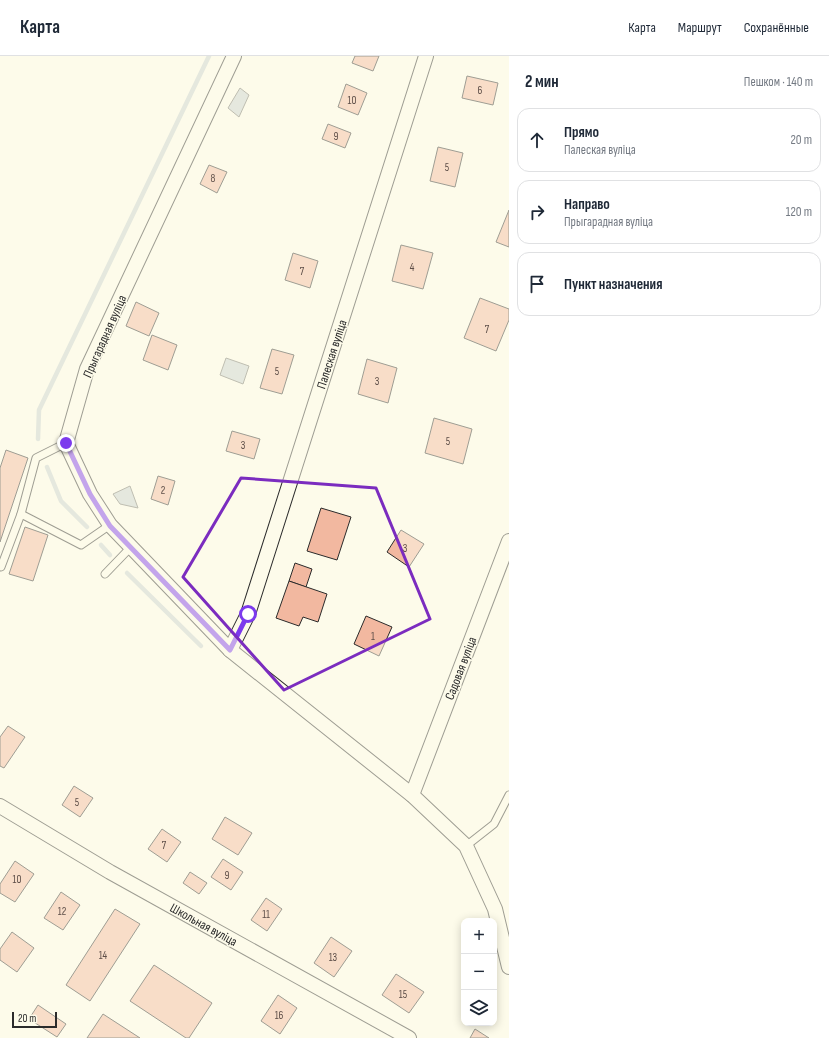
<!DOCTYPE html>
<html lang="ru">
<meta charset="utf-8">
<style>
body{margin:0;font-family:"Sofia Sans Condensed",sans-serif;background:#f6f6f7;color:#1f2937}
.controls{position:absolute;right:12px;bottom:12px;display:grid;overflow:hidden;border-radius:8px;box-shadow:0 2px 10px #0003}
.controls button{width:36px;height:36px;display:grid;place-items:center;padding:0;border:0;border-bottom:1px solid #e0e1e3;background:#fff;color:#1f2937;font:20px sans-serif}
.scale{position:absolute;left:12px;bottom:10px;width:45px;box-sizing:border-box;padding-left:4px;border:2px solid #2b2b2b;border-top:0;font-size:11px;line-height:14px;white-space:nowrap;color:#2b2b2b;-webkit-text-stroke:3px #fdfbea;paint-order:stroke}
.stop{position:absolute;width:12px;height:12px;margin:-9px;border:3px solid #7c3aed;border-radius:50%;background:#fff}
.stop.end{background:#7c3aed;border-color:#fff;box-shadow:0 1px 4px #0008}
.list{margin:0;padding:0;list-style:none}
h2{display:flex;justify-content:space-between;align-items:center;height:52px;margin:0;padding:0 16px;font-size:17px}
h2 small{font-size:13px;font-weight:400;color:#747a83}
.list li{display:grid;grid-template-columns:26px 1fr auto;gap:12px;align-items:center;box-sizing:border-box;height:64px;margin:0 8px 8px;padding:0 8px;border:1px solid #e0e1e3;border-radius:12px}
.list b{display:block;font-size:15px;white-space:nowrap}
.list p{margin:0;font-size:13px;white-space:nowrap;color:#747a83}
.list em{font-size:13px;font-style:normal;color:#747a83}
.icon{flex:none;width:22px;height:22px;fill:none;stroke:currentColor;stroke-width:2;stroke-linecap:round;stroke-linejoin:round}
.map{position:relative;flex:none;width:509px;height:982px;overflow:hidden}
header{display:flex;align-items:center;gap:24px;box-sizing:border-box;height:56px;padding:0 20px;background:#fff;border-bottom:1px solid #e0e1e3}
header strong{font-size:19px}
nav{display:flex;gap:22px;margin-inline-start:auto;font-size:14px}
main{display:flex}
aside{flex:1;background:#fff}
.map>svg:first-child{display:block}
.water{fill:#c7d0d0;stroke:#74746e}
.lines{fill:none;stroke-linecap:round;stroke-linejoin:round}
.stream{stroke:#c7d0d0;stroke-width:4.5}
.building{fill:#f2b8a0;stroke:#2b2b2b}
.service-casing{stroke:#2b2b2b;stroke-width:9}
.minor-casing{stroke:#2b2b2b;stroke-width:16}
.service{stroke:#fdfbea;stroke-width:7}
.minor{stroke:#fdfbea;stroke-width:14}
.route{stroke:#7c3aed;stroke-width:5}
.marked{fill:none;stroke:#7b2cbf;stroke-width:3;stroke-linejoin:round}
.labels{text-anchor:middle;stroke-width:3;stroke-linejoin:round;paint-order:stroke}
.number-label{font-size:11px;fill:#5d4e48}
.street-label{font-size:13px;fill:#2b2b2b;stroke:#fdfbea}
</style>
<header>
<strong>Карта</strong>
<nav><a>Карта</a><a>Маршрут</a><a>Сохранённые</a></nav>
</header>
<main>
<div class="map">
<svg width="509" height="982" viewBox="0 0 509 982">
<rect width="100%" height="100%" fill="#fdfbea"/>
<g class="water">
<polygon points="240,32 249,39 239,61 228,52"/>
<polygon points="226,302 249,310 243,328 220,319"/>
<polygon points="130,430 138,452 120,448 113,438"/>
</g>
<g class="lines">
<g class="stream">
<polyline points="38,383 39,354 209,0"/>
<polyline points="47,411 61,445 87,471"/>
<polyline points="101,489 110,499"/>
<polyline points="127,517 201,590"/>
</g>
</g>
<g class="building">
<polygon points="355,0 379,0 373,15 352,7"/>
<polygon points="467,20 498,27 493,49 462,42"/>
<polygon points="346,28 367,37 358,59 338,51"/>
<polygon points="328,68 351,77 345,92 322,83"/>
<polygon points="438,91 463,97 455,131 430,125"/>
<polygon points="209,109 227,116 217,137 200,128"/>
<polygon points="509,154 509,191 496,186"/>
<polygon points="401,189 433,197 423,233 392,225"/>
<polygon points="293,197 318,205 310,232 285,224"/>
<polygon points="480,242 509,253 509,264 496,295 464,282"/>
<polygon points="136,246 159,257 149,280 126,270"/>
<polygon points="152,279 177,289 168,314 143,304"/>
<polygon points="272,293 294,299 282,338 260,332"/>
<polygon points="367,303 397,312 388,347 358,338"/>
<polygon points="434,362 472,373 463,408 425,397"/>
<polygon points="232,375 260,383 254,403 226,395"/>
<polygon points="6,394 28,402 0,486 0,412"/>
<polygon points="158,420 175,425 168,449 151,443"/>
<polygon points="321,452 351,461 337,504 307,495"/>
<polygon points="25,471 48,479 33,525 9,518"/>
<polygon points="401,474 424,488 409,511 387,496"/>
<polygon points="295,507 312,513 306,531 289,525"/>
<polygon points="289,525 327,538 318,566 303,561 299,570 276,562"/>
<polygon points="366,560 392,571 379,600 354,588"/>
<polygon points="8,670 25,681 4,712 0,710 0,681"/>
<polygon points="74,730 93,742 80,761 62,749"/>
<polygon points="225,761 252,777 238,799 212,783"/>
<polygon points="162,773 181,786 167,806 148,793"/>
<polygon points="223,803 243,816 231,834 211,821"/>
<polygon points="15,805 34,818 15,846 0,837 0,828"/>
<polygon points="190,816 207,827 199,838 183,827"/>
<polygon points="61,836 80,849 63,874 44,862"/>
<polygon points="266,842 282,853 267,875 251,864"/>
<polygon points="115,853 140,868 90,945 66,929"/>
<polygon points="12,876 34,892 17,916 0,904 0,893"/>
<polygon points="331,881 352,895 334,921 314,907"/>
<polygon points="154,909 212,947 189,982 186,982 130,945"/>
<polygon points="396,918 424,936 409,957 382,939"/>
<polygon points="278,939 297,952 280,978 261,965"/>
<polygon points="38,949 66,968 57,981 29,963"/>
<polygon points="103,958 140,982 87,982"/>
<polygon points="475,973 489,982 470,982"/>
</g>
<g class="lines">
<defs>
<g id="service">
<polyline points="21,458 81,489 110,469"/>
<polyline points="1,511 21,458 36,402 66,387"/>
<polyline points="105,518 130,492"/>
<polyline points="466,790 494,768 509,739"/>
</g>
<g id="minor">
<polyline points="234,0 87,313 66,387 90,438 110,469 230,594 412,739 466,790 495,853 509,911"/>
<polyline points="230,594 248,558 426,0"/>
<polyline points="412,739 509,485"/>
<polyline points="0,750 110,816 409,982"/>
</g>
</defs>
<use href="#service" class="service-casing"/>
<use href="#minor" class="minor-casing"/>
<use href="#service" class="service"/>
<use href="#minor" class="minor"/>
</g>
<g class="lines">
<polyline class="route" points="66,387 90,438 110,470 230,594 248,558"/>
</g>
<path d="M0 0H509V982H0ZM241 422 376 432 430 563 284 634 183 521Z" fill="#fdfbea" fill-opacity=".55" fill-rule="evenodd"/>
<path class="marked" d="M241 422 376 432 430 563 284 634 183 521Z"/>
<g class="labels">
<g class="number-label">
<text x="480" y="38">6</text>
<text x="352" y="48">10</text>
<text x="336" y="84">9</text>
<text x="447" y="115">5</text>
<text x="213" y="126">8</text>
<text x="412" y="215">4</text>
<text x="302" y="219">7</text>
<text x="487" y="277">7</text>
<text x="277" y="319">5</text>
<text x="377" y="329">3</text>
<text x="448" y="389">5</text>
<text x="243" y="393">3</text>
<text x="163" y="438">2</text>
<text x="405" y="496">3</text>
<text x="373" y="584">1</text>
<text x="77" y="750">5</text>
<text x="164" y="793">7</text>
<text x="227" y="823">9</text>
<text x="17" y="827">10</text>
<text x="62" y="859">12</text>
<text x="266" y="862">11</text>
<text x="103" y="903">14</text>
<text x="333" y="905">13</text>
<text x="403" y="942">15</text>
<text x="279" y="963">16</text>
</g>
<g class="street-label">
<text transform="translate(104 280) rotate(-66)" y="5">Прыгарадная вуліца</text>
<text transform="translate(331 298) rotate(-72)" y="5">Палеская вуліца</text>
<text transform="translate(460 612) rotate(-69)" y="5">Садовая вуліца</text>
<text transform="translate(204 868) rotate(29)" y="5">Школьная вуліца</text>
</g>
</g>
</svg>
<div class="controls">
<button>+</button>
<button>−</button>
<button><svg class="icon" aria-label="layers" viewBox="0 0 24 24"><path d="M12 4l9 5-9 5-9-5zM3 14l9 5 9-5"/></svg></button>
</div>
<div class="scale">20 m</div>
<div class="stop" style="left:248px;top:558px"></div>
<div class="stop end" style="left:66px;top:387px"></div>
</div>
<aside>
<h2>2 мин<small>Пешком · 140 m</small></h2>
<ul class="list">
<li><svg class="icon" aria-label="ahead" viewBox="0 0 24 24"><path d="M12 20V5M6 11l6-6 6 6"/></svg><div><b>Прямо</b><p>Палеская вуліца</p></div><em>20 m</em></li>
<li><svg class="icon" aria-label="right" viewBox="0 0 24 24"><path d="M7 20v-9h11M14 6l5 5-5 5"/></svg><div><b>Направо</b><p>Прыгарадная вуліца</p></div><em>120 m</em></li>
<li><svg class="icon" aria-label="arrive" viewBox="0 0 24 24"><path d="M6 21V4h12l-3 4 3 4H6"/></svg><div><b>Пункт назначения</b></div></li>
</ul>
</aside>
</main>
